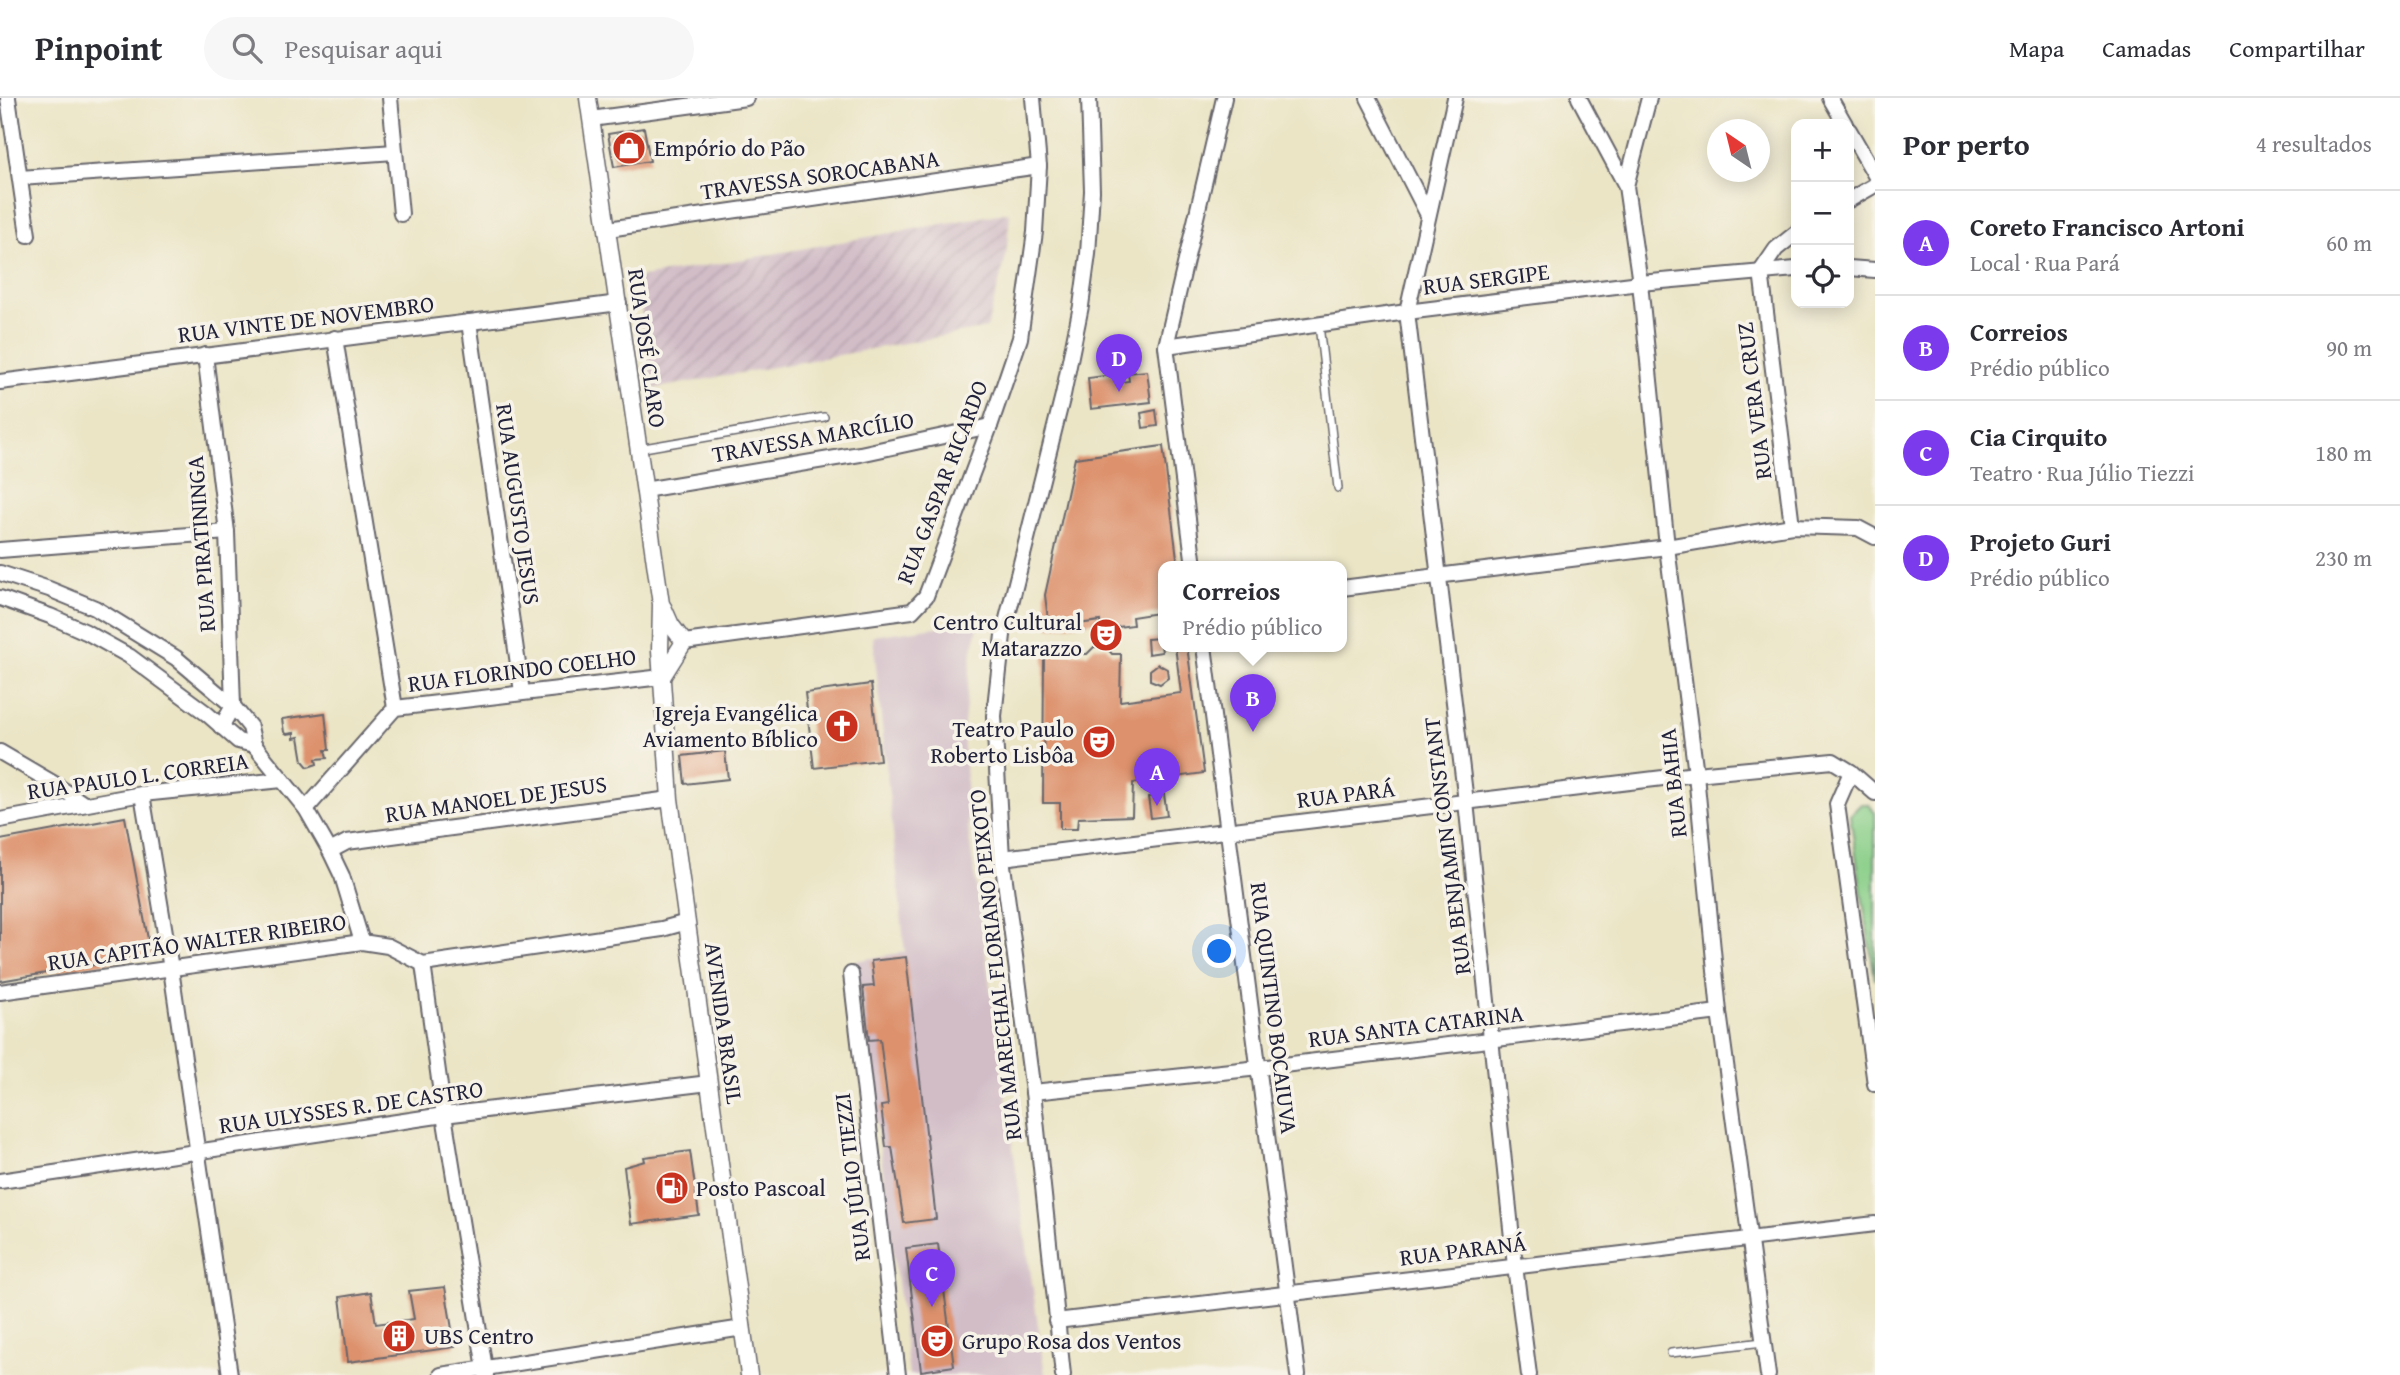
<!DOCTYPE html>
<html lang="pt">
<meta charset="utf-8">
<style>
body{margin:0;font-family:"Gentium Book Plus",serif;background:#f7f7f7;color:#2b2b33}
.controls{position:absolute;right:21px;top:21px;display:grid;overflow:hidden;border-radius:14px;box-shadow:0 4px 18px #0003}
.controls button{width:63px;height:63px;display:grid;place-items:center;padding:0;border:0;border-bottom:2px solid #e1e1e2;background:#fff;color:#2b2b33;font:35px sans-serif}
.compass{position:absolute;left:1707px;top:21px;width:63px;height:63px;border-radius:50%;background:#fff;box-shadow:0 4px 18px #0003;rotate:325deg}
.you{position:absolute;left:1220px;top:854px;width:24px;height:24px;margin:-18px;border:5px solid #fff;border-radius:50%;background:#1a73e8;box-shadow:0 0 0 10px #1a73e833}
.badge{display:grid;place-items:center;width:46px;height:46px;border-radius:50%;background:#7c3aed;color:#fff;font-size:23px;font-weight:700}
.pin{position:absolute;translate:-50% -58px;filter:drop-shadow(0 2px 4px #0008)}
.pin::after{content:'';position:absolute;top:37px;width:24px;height:21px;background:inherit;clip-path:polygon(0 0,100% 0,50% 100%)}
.popup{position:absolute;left:1158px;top:463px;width:189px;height:91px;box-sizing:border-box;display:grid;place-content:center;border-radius:14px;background:#fff;filter:drop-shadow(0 2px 5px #0005);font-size:23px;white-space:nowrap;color:#7c7c81}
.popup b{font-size:26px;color:#2b2b33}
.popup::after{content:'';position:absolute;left:50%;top:100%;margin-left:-14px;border:14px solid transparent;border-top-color:#fff}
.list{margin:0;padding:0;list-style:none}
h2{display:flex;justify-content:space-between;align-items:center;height:91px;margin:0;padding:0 28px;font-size:30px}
h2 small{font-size:23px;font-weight:400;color:#7c7c81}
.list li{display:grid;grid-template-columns:46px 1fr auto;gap:21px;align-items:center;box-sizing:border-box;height:105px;padding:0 28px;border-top:2px solid #e1e1e2}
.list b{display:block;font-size:26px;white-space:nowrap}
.list p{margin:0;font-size:23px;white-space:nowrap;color:#7c7c81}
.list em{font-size:23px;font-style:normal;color:#7c7c81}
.icon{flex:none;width:38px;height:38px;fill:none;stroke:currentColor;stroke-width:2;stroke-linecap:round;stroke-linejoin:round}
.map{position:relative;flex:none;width:1875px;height:1277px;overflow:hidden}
header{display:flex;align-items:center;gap:42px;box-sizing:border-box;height:98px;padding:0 35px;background:#fff;border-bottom:2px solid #e1e1e2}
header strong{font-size:33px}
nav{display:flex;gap:38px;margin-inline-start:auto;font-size:24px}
.search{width:490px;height:63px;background:#f7f7f7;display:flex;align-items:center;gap:18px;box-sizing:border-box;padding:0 24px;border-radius:38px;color:#7c7c81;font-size:26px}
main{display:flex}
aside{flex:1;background:#fff}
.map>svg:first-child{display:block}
.industrial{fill:url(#industrial-furrows)}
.railway{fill:#d2bdc7}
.garden{fill:#8acf89;stroke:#567862;stroke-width:2}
.building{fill:#dd916c}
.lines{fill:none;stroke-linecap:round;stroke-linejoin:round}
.service-casing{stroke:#68666c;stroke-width:10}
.minor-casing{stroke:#68666c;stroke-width:18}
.tertiary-casing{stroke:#68666c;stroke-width:19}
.service{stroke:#fff;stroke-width:7}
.minor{stroke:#fff;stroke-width:14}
.tertiary{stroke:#fff;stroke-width:16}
.labels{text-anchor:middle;stroke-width:7;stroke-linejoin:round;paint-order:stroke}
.poi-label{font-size:23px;fill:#22223b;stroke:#f7f3e8;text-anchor:start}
.street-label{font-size:23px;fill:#22223b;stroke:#f7f3e8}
</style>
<header>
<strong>Pinpoint</strong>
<div class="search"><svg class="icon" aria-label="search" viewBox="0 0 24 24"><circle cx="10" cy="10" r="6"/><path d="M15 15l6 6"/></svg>Pesquisar aqui</div>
<nav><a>Mapa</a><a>Camadas</a><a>Compartilhar</a></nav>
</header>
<main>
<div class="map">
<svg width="1875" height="1277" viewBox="0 0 1875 1277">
<defs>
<pattern id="industrial-furrows" width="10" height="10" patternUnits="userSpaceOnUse" patternTransform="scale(1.75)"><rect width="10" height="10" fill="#d2bdc7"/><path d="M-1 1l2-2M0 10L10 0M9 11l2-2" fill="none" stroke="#b4a2ac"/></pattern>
</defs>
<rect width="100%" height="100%" fill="#f7f3e8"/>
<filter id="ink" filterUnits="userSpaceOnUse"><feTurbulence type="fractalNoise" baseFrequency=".0143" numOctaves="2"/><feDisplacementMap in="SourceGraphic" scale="14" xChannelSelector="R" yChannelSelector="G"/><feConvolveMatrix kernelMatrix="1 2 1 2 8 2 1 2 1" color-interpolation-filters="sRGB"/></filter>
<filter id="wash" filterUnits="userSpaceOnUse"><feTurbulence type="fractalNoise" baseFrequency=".00686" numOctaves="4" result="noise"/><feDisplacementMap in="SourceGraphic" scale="28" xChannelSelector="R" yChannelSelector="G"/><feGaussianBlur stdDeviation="1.57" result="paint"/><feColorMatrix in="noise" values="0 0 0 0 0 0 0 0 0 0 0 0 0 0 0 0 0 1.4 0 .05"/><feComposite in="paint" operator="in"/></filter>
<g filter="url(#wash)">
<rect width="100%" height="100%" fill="#ebe5c6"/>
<polygon class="industrial" points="1010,114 1006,158 987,230 652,291 637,180"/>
<polygon class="railway" points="980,523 972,552 963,633 969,738 1045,1277 909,1277 856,863 905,854 873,538"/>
<polygon class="garden" points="1861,706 1868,706 1875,714 1875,882 1850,717"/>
<g id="blocks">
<g class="building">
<polygon points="644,30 650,63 614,69 608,36"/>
<polygon points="1147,273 1151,304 1091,311 1088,280 1120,276 1121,284 1129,283 1128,275"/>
<polygon points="1156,312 1158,328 1143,330 1141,315"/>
<polygon points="1163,348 1178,468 1164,468 1164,514 1132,519 1133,527 1118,529 1101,531 1100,523 1049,530 1045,497 1075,360"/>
<polygon points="1160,540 1162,554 1148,556 1147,541"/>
<polygon points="1175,548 1187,548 1204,675 1133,685 1132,718 1078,720 1077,731 1060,731 1060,705 1043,705 1044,555 1087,556 1094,549 1106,549 1112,556 1121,556 1120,603 1181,595"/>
<polygon points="1158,566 1167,571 1168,580 1160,586 1150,582 1150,572"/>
<polygon points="871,586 880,662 814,670 805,595"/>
<polygon points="325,615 329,652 325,652 327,660 316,661 317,666 308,669 303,663 299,639 294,640 294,635 287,636 284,634 282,621"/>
<polygon points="725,653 728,681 685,686 682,658"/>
<polygon points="1164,696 1167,718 1151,720 1148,699"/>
<polygon points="125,719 151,857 0,883 0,742"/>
<polygon points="906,859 936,1121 904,1125 892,1049 886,1049 881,1008 888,1007 880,941 869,942 863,889 874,888 871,863"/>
<polygon points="690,1053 699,1117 631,1126 624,1069 645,1063 644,1059"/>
<polygon points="938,1146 954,1268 921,1273 906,1150"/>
<polygon points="445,1189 455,1249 348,1264 340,1199 371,1194 376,1226 414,1221 409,1193"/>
</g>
</g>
</g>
<g filter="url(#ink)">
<use href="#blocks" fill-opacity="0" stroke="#68666c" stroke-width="2"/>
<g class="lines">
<defs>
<g id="service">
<polyline points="1319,227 1338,390"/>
<polyline points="638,351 824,319"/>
<polyline points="1671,1255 1763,1244"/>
</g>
<g id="minor">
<polyline points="8,0 28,137"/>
<polyline points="390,0 401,116"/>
<polyline points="1368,0 1428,117"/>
<polyline points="1455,0 1407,214 1466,704 1515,1168 1529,1277"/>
<polyline points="1579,0 1626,88 1640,185 1667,449 1696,676 1719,914 1768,1277"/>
<polyline points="1830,0 1845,26"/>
<polyline points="591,21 746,0"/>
<polyline points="1849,32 1875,77"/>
<polyline points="20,80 395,54"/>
<polyline points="1626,88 1649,0"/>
<polyline points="1849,102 1875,87"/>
<polyline points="608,131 1039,68"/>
<polyline points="1849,170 1875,172"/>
<polyline points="1761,173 1792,428"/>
<polyline points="1761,173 1776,151 1796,135"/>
<polyline points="469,224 522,594"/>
<polyline points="335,240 395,610"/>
<polyline points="1166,248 1407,214 1640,185 1796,171"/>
<polyline points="205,257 227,434 233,608 221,629"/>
<polyline points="0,284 619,205"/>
<polyline points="644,392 860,356 990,328"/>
<polyline points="0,452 227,434"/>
<polyline points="1194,468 1166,248 1224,0"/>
<polyline points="0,475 49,491 95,510 176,560 233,608 250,629 254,647 306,711 330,753 342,778 362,844"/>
<polyline points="1342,490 1667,449 1792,428 1858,430 1875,439"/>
<polyline points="0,500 50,518 86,534 129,558 206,615 238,643 254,647"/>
<polyline points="684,544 912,513 926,498 990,328 1020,240 1035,134 1039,68 1033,0"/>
<polyline points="1204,548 1298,1277"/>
<polyline points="0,654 53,685 84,706"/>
<polyline points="1851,674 1837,706 1875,986"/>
<polyline points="142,696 171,871 230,1277"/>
<polyline points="306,711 395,610 662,579"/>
<polyline points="0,722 142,696 282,682"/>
<polyline points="330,753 347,744 670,701"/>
<polyline points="1002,760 1696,676 1833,663 1851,674 1875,695"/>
<polyline points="423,866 444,1017 486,1277"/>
<polyline points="851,876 898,1277"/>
<polyline points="0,894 362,844 388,848 423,866 662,831 687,824"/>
<polyline points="1033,994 1259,970 1719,914"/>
<polyline points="0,1083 444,1017 709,985"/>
<polyline points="1056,1223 1875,1126"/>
<polyline points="441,1277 743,1230"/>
<polyline points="1063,1277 1033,994 1002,760 994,618 1003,537 1063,297 1081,208 1088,156 1092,93 1089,0"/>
</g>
<g id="tertiary">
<polyline points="588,0 661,506 660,553 670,701 749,1277"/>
<polyline points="662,579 684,544 671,527 663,509"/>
</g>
</defs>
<use href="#service" class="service-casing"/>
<use href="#minor" class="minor-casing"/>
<use href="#tertiary" class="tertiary-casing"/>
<use href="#service" class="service"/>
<use href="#minor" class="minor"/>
<use href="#tertiary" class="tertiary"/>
</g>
</g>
<defs>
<symbol id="shop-disc" viewBox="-11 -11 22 22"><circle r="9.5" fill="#c8321e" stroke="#f7f3e8"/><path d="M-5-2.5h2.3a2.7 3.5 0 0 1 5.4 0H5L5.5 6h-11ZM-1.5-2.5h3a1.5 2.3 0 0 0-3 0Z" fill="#fff"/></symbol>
<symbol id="theatre-disc" viewBox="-11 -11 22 22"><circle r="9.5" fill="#c8321e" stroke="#f7f3e8"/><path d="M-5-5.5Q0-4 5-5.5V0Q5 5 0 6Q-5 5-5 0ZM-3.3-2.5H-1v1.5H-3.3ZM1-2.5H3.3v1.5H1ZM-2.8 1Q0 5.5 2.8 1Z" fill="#fff"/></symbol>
<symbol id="church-disc" viewBox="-11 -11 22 22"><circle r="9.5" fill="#c8321e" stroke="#f7f3e8"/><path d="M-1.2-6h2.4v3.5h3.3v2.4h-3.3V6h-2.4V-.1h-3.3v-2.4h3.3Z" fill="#fff"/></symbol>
<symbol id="fuel-disc" viewBox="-11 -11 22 22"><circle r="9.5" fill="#c8321e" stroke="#f7f3e8"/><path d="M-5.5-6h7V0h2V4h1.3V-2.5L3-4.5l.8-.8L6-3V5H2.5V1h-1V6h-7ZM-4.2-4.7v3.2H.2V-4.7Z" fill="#fff"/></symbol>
<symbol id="building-disc" viewBox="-11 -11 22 22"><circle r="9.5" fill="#c8321e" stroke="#f7f3e8"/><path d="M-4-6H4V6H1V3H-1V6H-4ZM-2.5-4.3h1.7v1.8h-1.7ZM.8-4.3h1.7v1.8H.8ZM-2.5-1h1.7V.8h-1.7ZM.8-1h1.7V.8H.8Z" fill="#fff"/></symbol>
</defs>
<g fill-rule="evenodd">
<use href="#shop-disc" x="610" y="31" width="38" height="38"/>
<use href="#theatre-disc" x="1087" y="518" width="38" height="38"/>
<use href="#church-disc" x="823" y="609" width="38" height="38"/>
<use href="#theatre-disc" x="1080" y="625" width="38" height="38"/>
<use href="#fuel-disc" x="653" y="1071" width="38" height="38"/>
<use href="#building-disc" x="380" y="1219" width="38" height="38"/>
<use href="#theatre-disc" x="918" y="1224" width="38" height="38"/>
</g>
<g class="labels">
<g class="poi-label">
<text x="654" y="58">Empório do Pão</text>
<text x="1082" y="532" text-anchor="end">Centro Cultural<tspan x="1082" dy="26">Matarazzo</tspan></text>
<text x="818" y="623" text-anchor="end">Igreja Evangélica<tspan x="818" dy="26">Aviamento Bíblico</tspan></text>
<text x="1074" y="639" text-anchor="end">Teatro Paulo<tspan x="1074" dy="26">Roberto Lisbôa</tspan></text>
<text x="696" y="1098">Posto Pascoal</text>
<text x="424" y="1246">UBS Centro</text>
<text x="962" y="1251">Grupo Rosa dos Ventos</text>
</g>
<g class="street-label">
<text transform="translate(820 77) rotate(-8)" y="8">TRAVESSA SOROCABANA</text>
<text transform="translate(1486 181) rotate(-7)" y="8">RUA SERGIPE</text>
<text transform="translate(306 221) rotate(-7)" y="8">RUA VINTE DE NOVEMBRO</text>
<text transform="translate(647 250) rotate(82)" y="8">RUA JOSÉ CLARO</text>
<text transform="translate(1754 303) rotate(-97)" y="8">RUA VERA CRUZ</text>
<text transform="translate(813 339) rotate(-10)" y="8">TRAVESSA MARCÍLIO</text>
<text transform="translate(942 384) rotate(-69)" y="8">RUA GASPAR RICARDO</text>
<text transform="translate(518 406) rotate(82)" y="8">RUA AUGUSTO JESUS</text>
<text transform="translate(201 446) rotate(-94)" y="8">RUA PIRATININGA</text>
<text transform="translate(522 572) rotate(-7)" y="8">RUA FLORINDO COELHO</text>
<text transform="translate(138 678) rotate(-8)" y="8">RUA PAULO L. CORREIA</text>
<text transform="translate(1673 685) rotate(-96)" y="8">RUA BAHIA</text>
<text transform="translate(1346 696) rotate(-7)" y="8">RUA PARÁ</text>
<text transform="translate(496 701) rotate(-8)" y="8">RUA MANOEL DE JESUS</text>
<text transform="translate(1447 748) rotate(-97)" y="8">RUA BENJAMIN CONSTANT</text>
<text transform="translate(197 844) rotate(-8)" y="8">RUA CAPITÃO WALTER RIBEIRO</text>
<text transform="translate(995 867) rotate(-96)" y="8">RUA MARECHAL FLORIANO PEIXOTO</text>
<text transform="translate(1274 910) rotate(83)" y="8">RUA QUINTINO BOCAIUVA</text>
<text transform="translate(724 925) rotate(82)" y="8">AVENIDA BRASIL</text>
<text transform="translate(1416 928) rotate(-7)" y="8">RUA SANTA CATARINA</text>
<text transform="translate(351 1009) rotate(-8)" y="8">RUA ULYSSES R. DE CASTRO</text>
<text transform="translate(852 1079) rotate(-97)" y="8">RUA JÚLIO TIEZZI</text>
<text transform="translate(1463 1152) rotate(-7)" y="8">RUA PARANÁ</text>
</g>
</g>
</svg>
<div class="controls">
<button>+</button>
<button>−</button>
<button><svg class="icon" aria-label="locate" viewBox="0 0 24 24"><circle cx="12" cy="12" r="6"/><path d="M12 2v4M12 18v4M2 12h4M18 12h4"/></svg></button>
</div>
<svg class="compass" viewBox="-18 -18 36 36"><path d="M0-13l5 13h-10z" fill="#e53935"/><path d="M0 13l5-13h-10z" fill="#7c7c81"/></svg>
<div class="you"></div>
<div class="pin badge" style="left:1157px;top:708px">A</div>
<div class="pin badge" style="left:1253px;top:634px">B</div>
<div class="popup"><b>Correios</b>Prédio público</div>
<div class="pin badge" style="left:932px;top:1209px">C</div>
<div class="pin badge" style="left:1119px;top:294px">D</div>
</div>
<aside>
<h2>Por perto<small>4 resultados</small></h2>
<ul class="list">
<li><span class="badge">A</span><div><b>Coreto Francisco Artoni</b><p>Local · Rua Pará</p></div><em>60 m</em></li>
<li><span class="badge">B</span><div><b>Correios</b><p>Prédio público</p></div><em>90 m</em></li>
<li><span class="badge">C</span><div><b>Cia Cirquito</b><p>Teatro · Rua Júlio Tiezzi</p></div><em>180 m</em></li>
<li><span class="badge">D</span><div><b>Projeto Guri</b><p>Prédio público</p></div><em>230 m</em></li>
</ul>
</aside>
</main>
